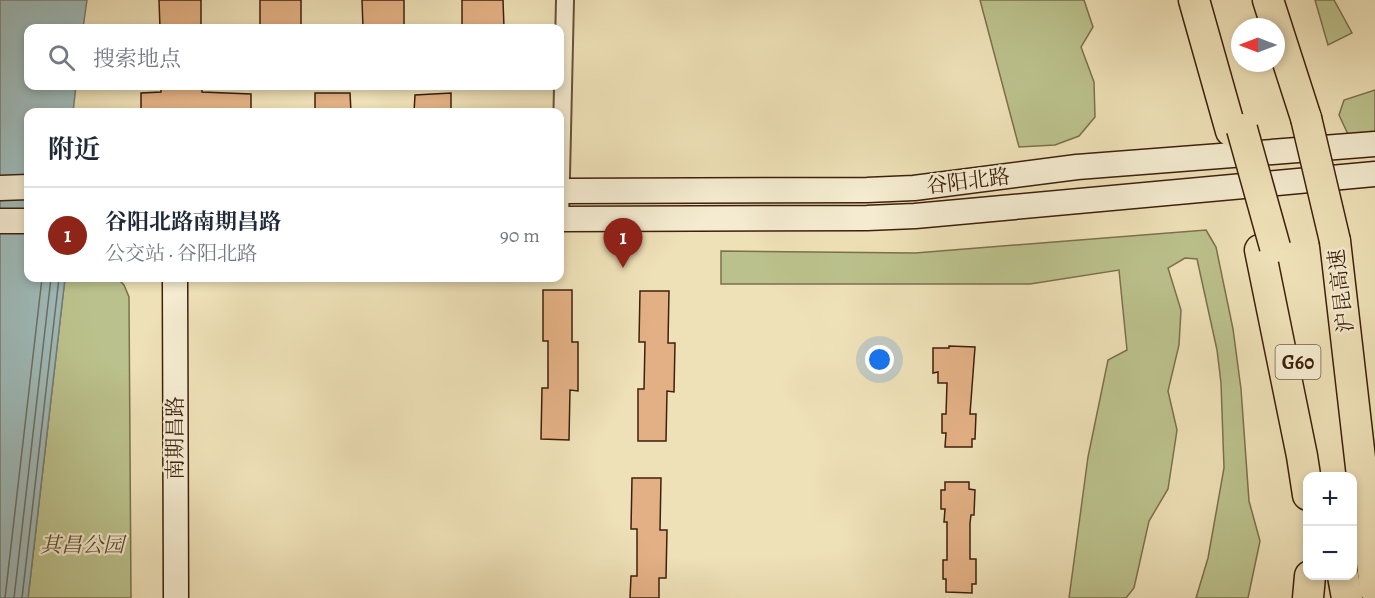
<!DOCTYPE html>
<html lang="zh">
<meta charset="utf-8">
<style>
body{margin:0;font-family:Alegreya,"Noto Serif SC",serif;background:#f2f2f3;color:#1f2937}
.controls{position:absolute;right:18px;bottom:18px;display:grid;overflow:hidden;border-radius:12px;box-shadow:0 3px 9px #0003}
.controls button{width:54px;height:54px;display:grid;place-items:center;padding:0;border:0;border-bottom:2px solid #e0e1e3;background:#fff;color:#1f2937;font:30px sans-serif}
.compass{position:absolute;left:1231px;top:18px;width:54px;height:54px;border-radius:50%;background:#fff;box-shadow:0 3px 9px #0003;rotate:270deg}
.you{position:absolute;left:880px;top:360px;width:21px;height:21px;margin:-15px;border:4px solid #fff;border-radius:50%;background:#1a73e8;box-shadow:0 0 0 9px #1a73e833}
.badge{display:grid;place-items:center;width:39px;height:39px;border-radius:50%;background:#8f2418;color:#fff;font-size:20px;font-weight:700}
.pin{position:absolute;translate:-50% -50px;filter:drop-shadow(0 2px 3px #0008)}
.pin::after{content:'';position:absolute;top:32px;width:21px;height:18px;background:inherit;clip-path:polygon(0 0,100% 0,50% 100%)}
.list{margin:0;padding:0;list-style:none}
h2{display:flex;justify-content:space-between;align-items:center;height:78px;margin:0;padding:0 24px;font-size:26px}
h2 small{font-size:20px;font-weight:400;color:#747a83}
.list li{display:grid;grid-template-columns:39px 1fr auto;gap:18px;align-items:center;box-sizing:border-box;height:96px;padding:0 24px;border-top:2px solid #e0e1e3}
.list b{display:block;font-size:22px;white-space:nowrap}
.list p{margin:0;font-size:20px;white-space:nowrap;color:#747a83}
.list em{font-size:20px;font-style:normal;color:#747a83}
.icon{flex:none;width:33px;height:33px;fill:none;stroke:currentColor;stroke-width:2;stroke-linecap:round;stroke-linejoin:round}
.map{position:relative;flex:none;width:1375px;height:598px;overflow:hidden}
.search{position:absolute;background:#fff;box-shadow:0 3px 9px #0003;left:24px;top:24px;width:540px;height:66px;display:flex;align-items:center;gap:15px;box-sizing:border-box;padding:0 21px;border-radius:12px;color:#747a83;font-size:22px}
.panel{position:absolute;background:#fff;box-shadow:0 3px 9px #0003;left:24px;top:108px;width:540px;height:174px;border-radius:12px}
.map>svg:first-child{display:block}
.green{fill:#bbc18c;stroke:#7c704c;stroke-width:1.5}
.water{fill:#9ebab9;stroke:#787c74;stroke-width:1.5}
.lines{fill:none;stroke-linecap:round;stroke-linejoin:round}
.shore{stroke:#6e6d62;stroke-width:1.5}
.building{fill:#e2b084;stroke:#3e200c;stroke-width:1.5}
.street-casing{stroke:#6a5037;stroke-width:20}
.secondary-casing{stroke:#3e200c;stroke-width:27}
.highway-casing{stroke:#3e200c;stroke-width:33}
.street{stroke:#f4ebd0;stroke-width:16}
.secondary{stroke:#f4ebd0;stroke-width:24}
.highway{stroke:#eee0b7;stroke-width:30}
.highway-bridge-casing{stroke:#3e200c;stroke-width:33;stroke-linecap:butt}
.highway-bridge{stroke:#eee0b7;stroke-width:30}
.labels{text-anchor:middle;stroke-width:4.5;stroke-linejoin:round;paint-order:stroke}
.shield{fill:#f4ebd0;stroke:#755d47;stroke-width:1.5}
.shield-label{font-size:20px;font-weight:bold;fill:#3e200c}
.street-label{font-size:21px;fill:#3e200c;stroke:#f4ebd0}
.park-label{font-size:21px;font-style:italic;fill:#5d482c;stroke:#f4ebd0}
</style>
<div class="map">
<svg width="1375" height="598" viewBox="0 0 1375 598">
<rect width="100%" height="100%" fill="#eee0b7"/>
<filter id="stains"><feTurbulence type="fractalNoise" baseFrequency=".00333" numOctaves="4"/><feColorMatrix values="0 0 0 0 .2 0 0 0 0 .09 0 0 0 0 .02 0 0 0 .5 -.17"/></filter>
<radialGradient id="worn" r=".72"><stop offset=".6" stop-color="#630" stop-opacity="0"/><stop offset="1" stop-color="#630" stop-opacity=".3"/></radialGradient>
<g class="green">
<polygon points="980,0 1084,0 1093,27 1081,47 1094,82 1095,117 1079,136 1055,145 1019,147"/>
<polygon points="1315,0 1334,0 1352,33 1328,45"/>
<polygon points="1375,90 1375,143 1353,145 1339,115 1344,100"/>
<polygon points="1206,230 1216,247 1233,329 1241,389 1249,501 1260,541 1248,598 1196,598 1208,558 1224,468 1221,383 1217,350 1197,259 1185,258 1168,268 1181,310 1179,345 1168,391 1177,430 1168,489 1149,521 1134,588 1126,598 1069,598 1088,457 1108,360 1127,350 1119,270 1030,284 721,284 721,251 915,253"/>
<polygon points="65,278 117,278 124,285 129,297 131,598 28,598"/>
</g>
<polygon class="water" points="0,0 87,0 83,28 28,28 28,86 76,86 73,112 28,112 28,278 65,278 28,598 0,598"/>
<g class="lines">
<g class="shore">
<polyline points="5,598 42,278"/>
<polyline points="14,598 51,278"/>
<polyline points="22,598 59,278"/>
</g>
</g>
<g class="building">
<polygon points="159,0 201,0 201,28 160,28"/>
<rect x="260" y="0" width="41" height="28"/>
<polygon points="362,0 404,0 404,28 363,28"/>
<polygon points="462,0 503,0 504,28 462,28"/>
<polygon points="161,86 202,86 202,92 251,94 251,112 141,112 141,93 161,92"/>
<polygon points="315,93 350,93 351,112 315,112"/>
<polygon points="451,93 451,112 414,112 415,95"/>
<polygon points="543,290 572,290 572,342 578,342 578,391 570,390 569,440 541,439 542,388 548,388 548,341 543,341"/>
<polygon points="640,291 669,291 668,343 675,343 674,392 667,391 666,441 638,441 638,389 644,389 645,342 639,342"/>
<polygon points="949,346 975,347 970,414 976,414 975,439 972,439 972,447 945,447 946,433 942,433 942,414 946,414 947,383 938,383 938,372 933,373 933,348 949,348"/>
<polygon points="632,478 661,478 660,530 667,530 666,578 659,578 659,598 630,598 631,576 637,576 637,529 631,529"/>
<polygon points="945,482 969,482 969,489 975,490 974,515 971,515 970,523 970,559 976,559 976,584 972,584 972,593 946,592 946,579 943,579 943,560 947,560 947,522 944,522 945,509 941,509 941,490 945,490"/>
</g>
<g class="lines">
<defs>
<polyline id="street" points="560,219 565,0"/>
<g id="secondary">
<polyline points="0,188 28,187"/>
<polyline points="560,191 867,190 914,188 1077,167 1375,144"/>
<polyline points="560,219 867,218 915,216 1375,174"/>
<polyline points="0,221 28,221"/>
<polyline points="175,278 176,598"/>
</g>
<g id="highway">
<polyline points="1194,0 1231,131"/>
<polyline points="1268,0 1306,118"/>
<polyline points="1335,241 1375,589"/>
<polyline points="1260,250 1302,456 1308,495"/>
<polyline points="1343,576 1347,598"/>
<polyline points="1308,598 1310,576"/>
</g>
</defs>
<use href="#street" class="street-casing"/>
<use href="#secondary" class="secondary-casing"/>
<use href="#highway" class="highway-casing"/>
<use href="#street" class="street"/>
<use href="#secondary" class="secondary"/>
<use href="#highway" class="highway"/>
<defs>
<g id="highway-bridge">
<polyline points="1306,118 1335,241"/>
<polyline points="1242,129 1275,247"/>
</g>
</defs>
<use href="#highway-bridge" class="highway-bridge-casing"/>
<use href="#highway-bridge" class="highway-bridge"/>
</g>
<g class="labels">
<rect class="shield" x="1275.5" y="345" width="45" height="34" rx="4.5"/>
<g class="shield-label">
<text x="1298" y="369">G60</text>
</g>
<g class="street-label">
<text transform="translate(968 181) rotate(-7)" y="7">谷阳北路</text>
<text transform="translate(1341 291) rotate(-97)" y="7">沪昆高速</text>
<text transform="translate(175 438) rotate(-90)" y="7">南期昌路</text>
</g>
<g class="park-label">
<text x="82" y="552">其昌公园</text>
</g>
</g>
<rect width="100%" height="100%" filter="url(#stains)"/>
<rect width="100%" height="100%" fill="url(#worn)"/>
</svg>
<div class="controls">
<button>+</button>
<button>−</button>
</div>
<svg class="compass" viewBox="-18 -18 36 36"><path d="M0-13l5 13h-10z" fill="#e53935"/><path d="M0 13l5-13h-10z" fill="#747a83"/></svg>
<div class="you"></div>
<div class="pin badge" style="left:623px;top:268px">1</div>
<div class="search"><svg class="icon" aria-label="search" viewBox="0 0 24 24"><circle cx="10" cy="10" r="6"/><path d="M15 15l6 6"/></svg>搜索地点</div>
<section class="panel">
<h2>附近<small></small></h2>
<ul class="list">
<li><span class="badge">1</span><div><b>谷阳北路南期昌路</b><p>公交站 · 谷阳北路</p></div><em>90 m</em></li>
</ul>
</section>
</div>
